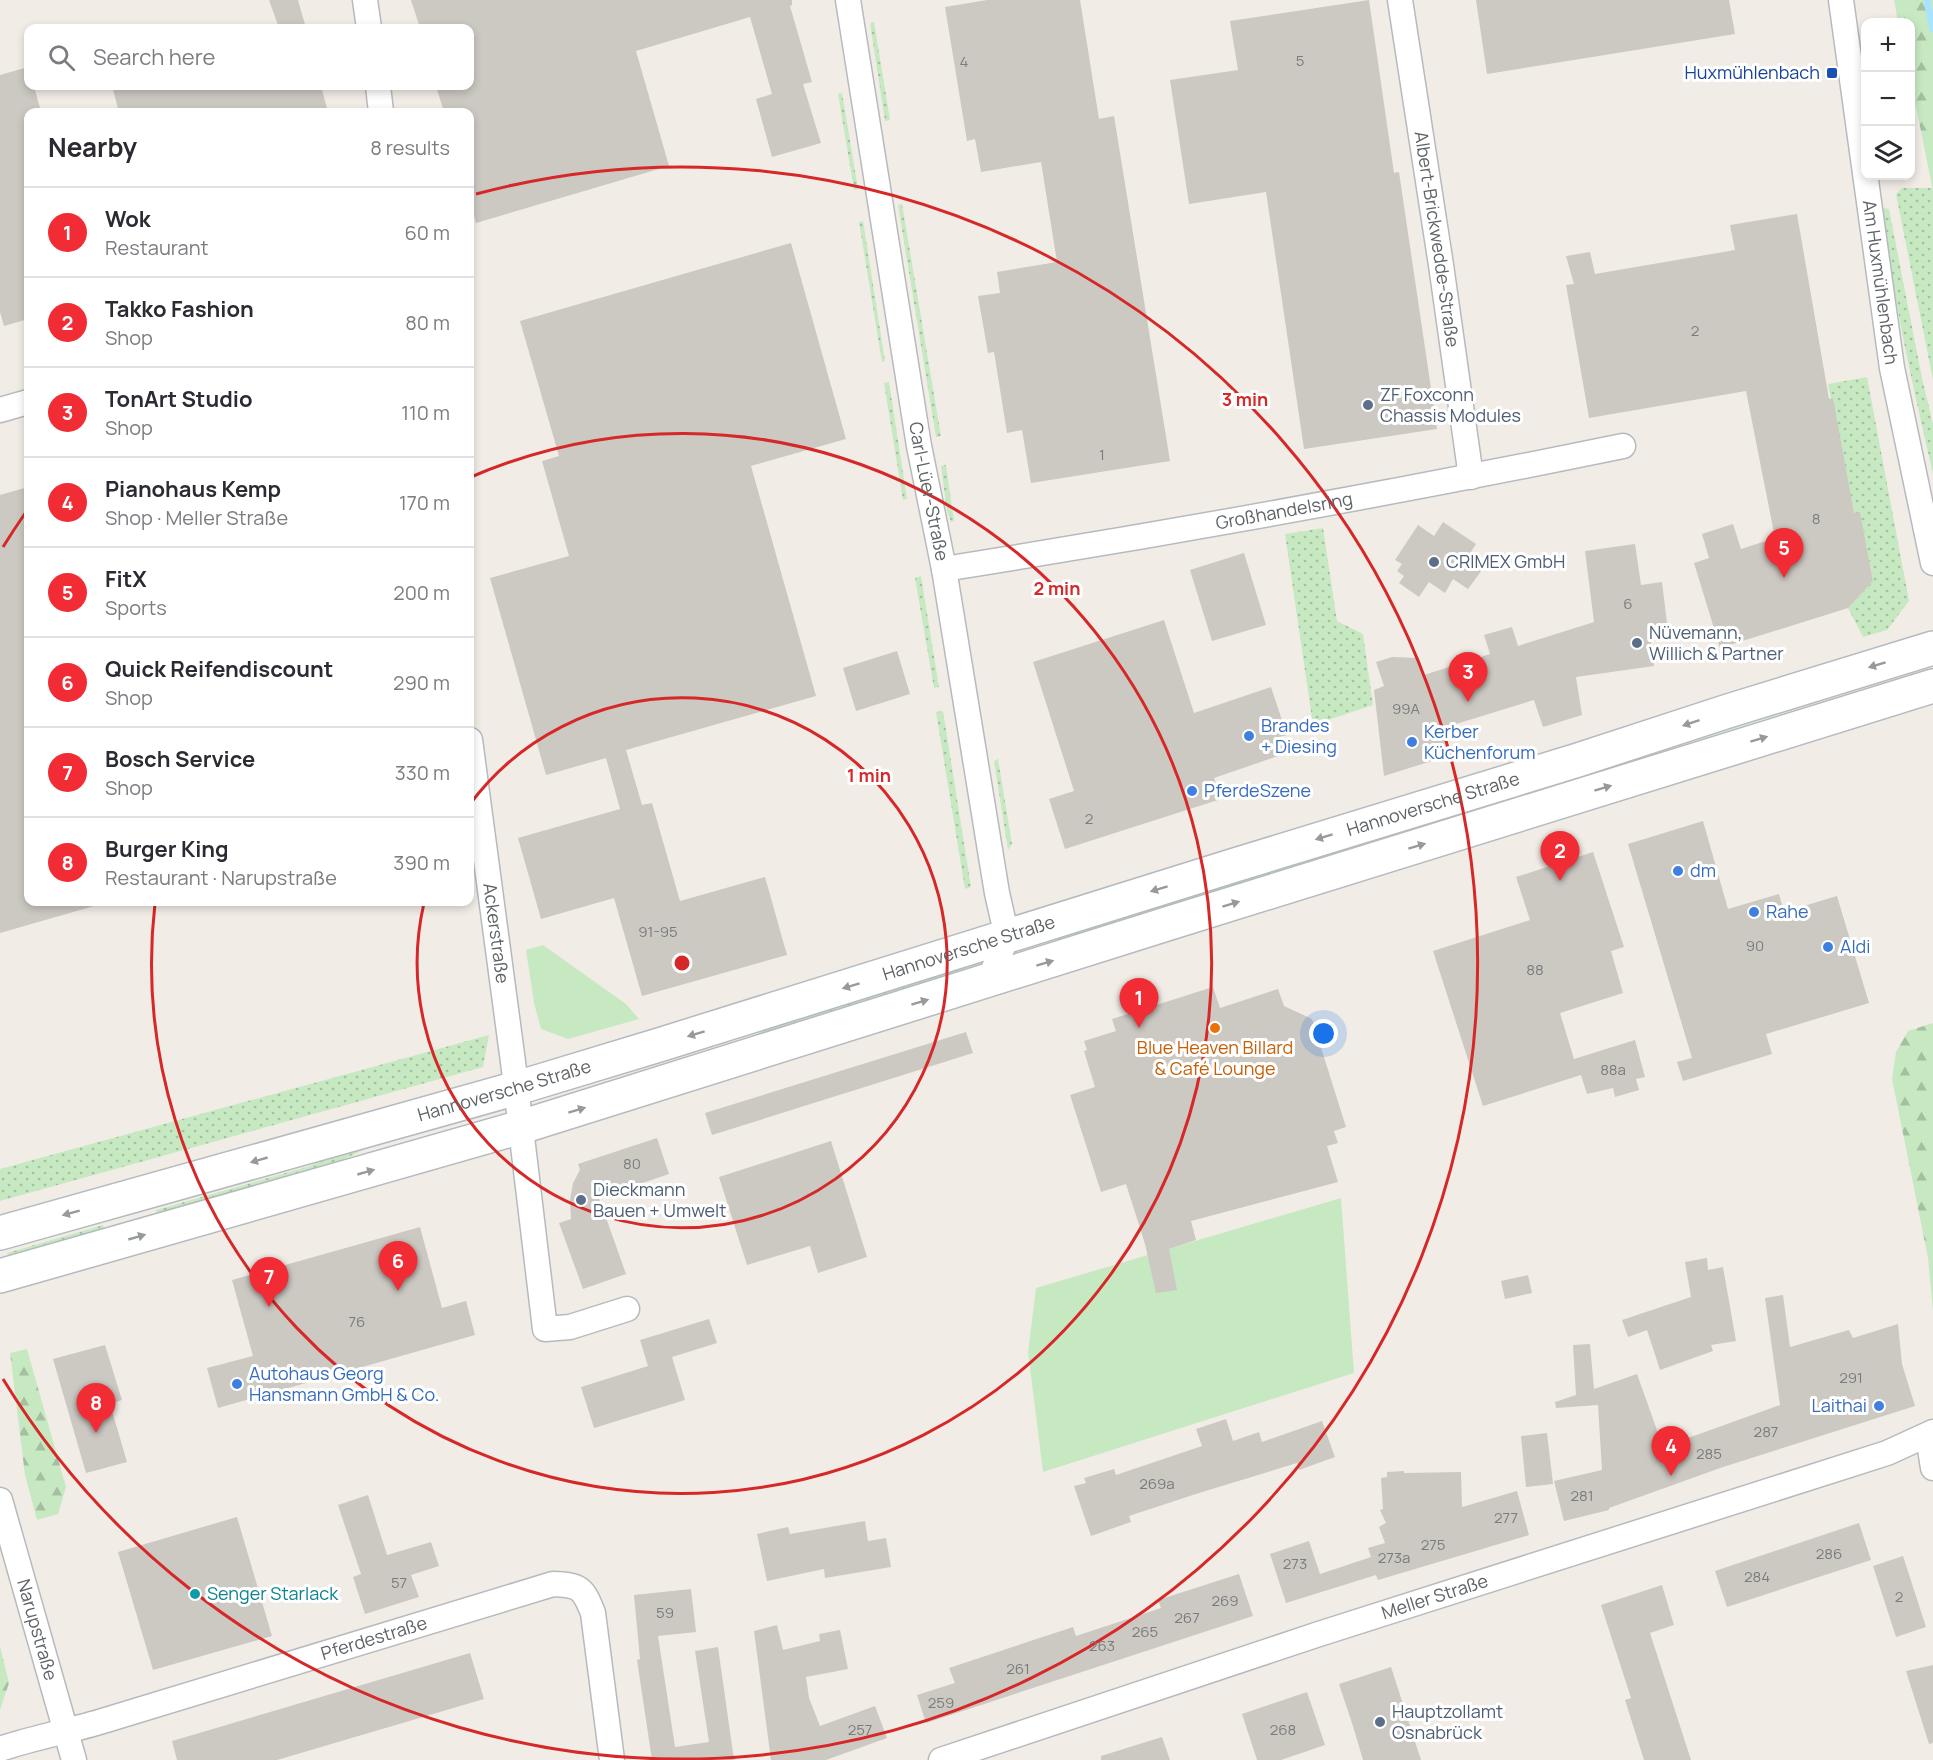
<!DOCTYPE html>
<meta charset="utf-8">
<style>
body{margin:0;font-family:Manrope,sans-serif;background:#f7f7f7;color:#2b2b33}
.controls{position:absolute;right:18px;top:18px;display:grid;overflow:hidden;border-radius:12px;box-shadow:0 3px 9px #0003}
.controls button{width:54px;height:54px;display:grid;place-items:center;padding:0;border:0;border-bottom:2px solid #e1e1e2;background:#fff;color:#2b2b33;font:30px sans-serif}
.you{position:absolute;left:1324px;top:1034px;width:21px;height:21px;margin:-15px;border:4px solid #fff;border-radius:50%;background:#1a73e8;box-shadow:0 0 0 9px #1a73e833}
.badge{display:grid;place-items:center;width:39px;height:39px;border-radius:50%;background:#f22c35;color:#fff;font-size:20px;font-weight:700}
.pin{position:absolute;translate:-50% -50px;filter:drop-shadow(0 2px 3px #0008)}
.pin::after{content:'';position:absolute;top:32px;width:21px;height:18px;background:inherit;clip-path:polygon(0 0,100% 0,50% 100%)}
.list{margin:0;padding:0;list-style:none}
h2{display:flex;justify-content:space-between;align-items:center;height:78px;margin:0;padding:0 24px;font-size:26px}
h2 small{font-size:20px;font-weight:400;color:#7c7c81}
.list li{display:grid;grid-template-columns:39px 1fr auto;gap:18px;align-items:center;box-sizing:border-box;height:90px;padding:0 24px;border-top:2px solid #e1e1e2}
.list b{display:block;font-size:22px;white-space:nowrap}
.list p{margin:0;font-size:20px;white-space:nowrap;color:#7c7c81}
.list em{font-size:20px;font-style:normal;color:#7c7c81}
.icon{flex:none;width:33px;height:33px;fill:none;stroke:currentColor;stroke-width:2;stroke-linecap:round;stroke-linejoin:round}
.map{position:relative;flex:none;width:1933px;height:1760px;overflow:hidden}
.search{position:absolute;background:#fff;box-shadow:0 3px 9px #0003;left:24px;top:24px;width:450px;height:66px;display:flex;align-items:center;gap:15px;box-sizing:border-box;padding:0 21px;border-radius:12px;color:#7c7c81;font-size:22px}
.panel{position:absolute;background:#fff;box-shadow:0 3px 9px #0003;left:24px;top:108px;width:450px;height:798px;border-radius:12px}
.map>svg:first-child{display:block}
.grass{fill:url(#grass-dots)}
.forest{fill:url(#forest-firs)}
.garden{fill:#c7e9c2}
.lines{fill:none;stroke-linecap:round;stroke-linejoin:round}
.stream{stroke:#a8e4ff;stroke-width:7}
.building{fill:#ccc8c2}
.street-casing{stroke:#b7babd;stroke-width:27}
.secondary-casing{stroke:#b5babe;stroke-width:36}
.street{stroke:#fff;stroke-width:24}
.secondary{stroke:#fff;stroke-width:33}
.oneway{fill:#969a9c}
.ring{fill:none;stroke:#d62828;stroke-width:3}
.transit-dot{fill:#1a4fb4;stroke:#fff;stroke-width:2}
.service-dot{fill:#5c6f8a;stroke:#fff;stroke-width:2}
.shop-dot{fill:#3f7fe0;stroke:#fff;stroke-width:2}
.food-dot{fill:#e8710a;stroke:#fff;stroke-width:2}
.culture-dot{fill:#0f9aa8;stroke:#fff;stroke-width:2}
.labels{text-anchor:middle;stroke-width:6;stroke-linejoin:round;paint-order:stroke}
.number-label{font-size:15px;fill:#7a7c7e}
.transit-label{font-size:18px;fill:#164399;stroke:#fff;text-anchor:end}
.street-label{font-size:18px;fill:#5e6367;stroke:#fff}
.service-label{font-size:18px;fill:#4e5e75;stroke:#fff;text-anchor:start}
.shop-label{font-size:18px;fill:#366cbe;stroke:#fff;text-anchor:start}
.food-label{font-size:18px;fill:#c56008;stroke:#fff}
.culture-label{font-size:18px;fill:#0d838f;stroke:#fff;text-anchor:start}
.centre{fill:#d62828;stroke:#fff;stroke-width:3}
.ring-label{font-size:18px;text-anchor:middle;font-weight:bold;fill:#d62828;stroke:#fff;stroke-width:6;stroke-linejoin:round;paint-order:stroke}
</style>
<div class="map">
<svg width="1933" height="1760" viewBox="0 0 1933 1760">
<defs>
<pattern id="grass-dots" width="8" height="8" patternUnits="userSpaceOnUse" patternTransform="scale(1.5)"><rect width="8" height="8" fill="#c7e9c2"/><path d="M2 2h.1M6 6h.1" fill="none" stroke="#a5c0a1" stroke-width="1.8" stroke-linecap="round"/></pattern>
<pattern id="forest-firs" width="22" height="20" patternUnits="userSpaceOnUse" patternTransform="scale(1.5)"><rect width="22" height="20" fill="#c7e9c2"/><path d="M5 1l3.5 6h-7zM16 11l3.5 6h-7z" fill="#a5c0a1"/></pattern>
</defs>
<rect width="100%" height="100%" fill="#f1ede6"/>
<g class="grass">
<polygon points="874,22 890,120 885,121 870,23"/>
<polygon points="842,93 858,189 854,190 838,94"/>
<polygon points="1902,188 1932,188 1933,191 1933,380 1896,194"/>
<polygon points="902,204 941,436 936,437 898,205"/>
<path d="M1883 208 1889 209 1922 378 1933 424V474C1913 386 1892 298 1883 208Z"/>
<polygon points="863,221 885,361 882,362 859,222"/>
<polygon points="1867,377 1909,601 1887,630 1863,637 1848,608 1873,581 1860,513 1854,513 1828,384"/>
<polygon points="889,382 907,499 903,500 884,383"/>
<polygon points="946,465 954,521 951,522 947,511 941,466"/>
<polygon points="1323,528 1337,621 1363,634 1373,705 1313,725 1285,534"/>
<polygon points="921,576 939,687 934,688 915,578"/>
<polygon points="1883,675 1885,681 1633,760 1570,790 1058,949 1053,933"/>
<polygon points="943,711 971,887 965,889 936,712"/>
<polygon points="998,759 1012,844 1008,850 994,761"/>
<polygon points="956,963 958,971 799,1021 746,1047 741,1042 796,1014"/>
<polygon points="489,1035 483,1067 0,1201 0,1169"/>
<polygon points="454,1116 456,1122 367,1148 316,1173 158,1218 156,1210 310,1166 358,1143"/>
<polygon points="103,1225 105,1232 9,1259 7,1253"/>
</g>
<g class="forest">
<polygon points="1894,0 1933,0 1933,191 1911,82 1910,22 1898,22"/>
<polygon points="1933,1023 1933,1311 1928,1258 1892,1079 1896,1052 1908,1031"/>
<polygon points="27,1349 66,1487 58,1514 37,1520 25,1475 10,1353"/>
<polygon points="0,1646 9,1683 0,1710"/>
</g>
<g class="garden">
<polygon points="543,945 626,1004 639,1019 568,1039 541,1029 534,1003 526,950"/>
<polygon points="1341,1198 1354,1373 1043,1472 1028,1352 1036,1288"/>
</g>
<g class="lines">
<polyline class="stream" points="1927,0 1933,29"/>
</g>
<g class="building">
<polygon points="269,0 298,0 306,28 279,28"/>
<polygon points="411,0 792,0 792,5 790,6 812,82 803,84 821,143 772,157 756,99 772,94 750,17 636,51 669,166 476,223 470,199 470,112 444,112 436,86 470,86 470,28 420,28"/>
<polygon points="987,0 1080,0 1099,119 1114,116 1170,461 1031,483 1022,430 1007,433 994,352 988,353 978,296 1000,293 997,272 1057,262 1041,162 981,172 975,139 967,141 945,7"/>
<polygon points="1369,0 1394,173 1399,172 1437,429 1304,449 1266,192 1189,204 1170,80 1238,70 1230,21"/>
<polygon points="1476,0 1729,0 1735,34 1487,74"/>
<polygon points="28,67 28,86 34,86 41,112 28,112 28,144 24,145 28,162 28,319 4,326 0,312 0,75"/>
<polygon points="112,86 321,86 328,112 119,112"/>
<polygon points="1797,214 1829,399 1833,398 1854,513 1860,512 1873,581 1848,608 1720,648 1694,563 1709,558 1702,534 1733,524 1741,549 1775,538 1746,391 1589,418 1566,285 1574,284 1566,256 1590,252 1595,274 1735,250 1730,225"/>
<polygon points="791,243 846,439 751,466 816,696 626,750 642,805 652,803 680,901 765,877 787,955 642,996 614,898 541,919 518,838 620,809 606,758 546,775 490,578 569,556 542,461 559,456 520,321"/>
<polygon points="28,487 28,758 24,759 28,775 28,902 93,902 94,906 0,933 0,495"/>
<polygon points="1443,522 1476,544 1466,560 1482,570 1468,589 1453,579 1445,593 1429,582 1419,597 1399,583 1404,576 1397,571 1402,564 1395,560 1418,525 1434,536"/>
<polygon points="1635,544 1641,585 1662,582 1667,623 1649,626 1654,666 1576,677 1582,715 1543,727 1534,700 1443,728 1451,755 1384,776 1374,690 1384,686 1376,662 1392,657 1419,658 1424,675 1490,654 1484,635 1512,627 1518,646 1594,622 1585,551"/>
<polygon points="1244,553 1266,625 1212,641 1190,570"/>
<polygon points="1164,620 1194,713 1271,687 1287,735 1279,737 1284,754 1214,778 1221,799 1065,849 1049,799 1074,791 1033,662"/>
<polygon points="897,651 910,694 856,711 843,668"/>
<polygon points="1703,821 1728,909 1779,894 1784,912 1837,896 1869,1003 1766,1034 1772,1054 1683,1081 1677,1062 1692,1058 1628,844"/>
<polygon points="1593,852 1624,947 1611,951 1623,993 1560,1013 1574,1059 1635,1040 1645,1077 1636,1079 1639,1090 1615,1097 1613,1088 1587,1094 1581,1075 1483,1106 1433,951 1530,920 1516,877"/>
<polygon points="1213,987 1220,1008 1278,989 1284,1006 1312,1019 1346,1127 1334,1131 1338,1143 1327,1146 1338,1182 1191,1221 1196,1240 1169,1249 1177,1290 1156,1293 1145,1244 1126,1184 1101,1192 1070,1095 1095,1087 1084,1051 1087,1050 1084,1041 1116,1031 1112,1019"/>
<polygon points="966,1032 973,1053 712,1135 705,1113"/>
<polygon points="657,1138 669,1174 599,1198 626,1274 583,1289 559,1223 571,1219 570,1200 573,1183 580,1170 578,1164"/>
<polygon points="831,1141 867,1257 818,1273 810,1246 747,1265 719,1177"/>
<polygon points="420,1227 442,1308 466,1301 475,1335 218,1408 207,1368 253,1356 232,1280"/>
<polygon points="1707,1258 1708,1270 1723,1267 1736,1341 1711,1345 1713,1351 1660,1370 1647,1330 1628,1337 1622,1320 1691,1297 1685,1262"/>
<polygon points="1528,1275 1532,1293 1505,1299 1501,1281"/>
<polygon points="1783,1295 1790,1347 1849,1330 1853,1338 1898,1324 1902,1364 1915,1406 1723,1467 1609,1508 1609,1510 1564,1521 1554,1481 1602,1470 1598,1405 1556,1408 1555,1402 1576,1395 1573,1345 1590,1344 1594,1389 1637,1374 1663,1447 1780,1405 1765,1298"/>
<polygon points="709,1319 717,1343 672,1357 685,1400 594,1428 581,1387 648,1366 640,1340"/>
<polygon points="105,1345 122,1400 110,1404 127,1462 86,1473 53,1359"/>
<polygon points="1226,1419 1233,1441 1259,1432 1262,1442 1322,1421 1335,1457 1299,1470 1297,1463 1199,1493 1129,1516 1131,1522 1091,1536 1074,1486 1086,1483 1084,1478 1114,1469 1116,1475 1202,1446 1196,1429"/>
<polygon points="1547,1433 1553,1484 1526,1487 1521,1436"/>
<polygon points="1404,1471 1404,1473 1461,1472 1462,1507 1517,1491 1529,1535 1378,1580 1376,1575 1286,1603 1270,1554 1309,1541 1320,1574 1371,1557 1368,1548 1385,1543 1379,1527 1386,1523 1380,1510 1383,1509 1381,1478 1387,1477 1387,1472"/>
<polygon points="368,1495 387,1555 431,1542 439,1566 411,1575 419,1597 365,1614 353,1577 361,1574 338,1505"/>
<polygon points="237,1517 272,1636 153,1670 118,1552"/>
<polygon points="865,1521 868,1541 886,1538 891,1567 825,1578 824,1569 767,1581 757,1534 788,1527 790,1534"/>
<polygon points="1859,1523 1871,1560 1727,1607 1715,1571"/>
<polygon points="1903,1556 1926,1627 1896,1637 1873,1566"/>
<polygon points="1239,1574 1253,1616 926,1723 917,1695 955,1683 949,1668 1073,1627 1076,1636 1161,1608 1158,1600"/>
<polygon points="1662,1585 1674,1625 1650,1633 1691,1760 1644,1760 1625,1700 1631,1698 1601,1605"/>
<polygon points="691,1589 696,1632 658,1636 675,1747 709,1742 695,1651 718,1647 734,1760 652,1760 637,1660 640,1659 634,1595"/>
<polygon points="777,1625 783,1650 820,1641 819,1634 840,1630 848,1669 806,1677 809,1698 820,1726 875,1706 887,1738 826,1760 771,1760 754,1631"/>
<polygon points="470,1653 484,1699 277,1760 177,1760 172,1741"/>
<polygon points="1933,1665 1933,1743 1929,1744 1906,1671"/>
<polygon points="1391,1667 1421,1760 1363,1760 1353,1726 1339,1684"/>
<polygon points="1307,1692 1325,1745 1281,1760 1257,1760 1242,1714"/>
<polygon points="1162,1737 1170,1760 1101,1760 1101,1756"/>
</g>
<g class="lines">
<defs>
<g id="street">
<polyline points="365,0 369,28"/>
<path id="s1" d="M848 0 919 446 944 569 997 893 1007 937 989 980"/>
<path id="s2" d="M1400 0 1441 265 1471 477"/>
<path id="s3" d="M1841 0 1892 368 1933 563"/>
<polyline points="378,86 381,112"/>
<polyline points="0,410 28,402"/>
<path id="s4" d="M944 569C1171 533 1398 492 1623 446"/>
<path id="s5" d="M470 740 513 1062 545 1329 570 1327 627 1309"/>
<polyline points="1928,1436 1933,1468"/>
<path id="s6" d="M0 1500 74 1760"/>
<path id="s7" d="M0 1749C35 1737 71 1731 106 1720L553 1584C579 1585 583 1587 593 1613L612 1760"/>
<path id="s8" d="M941 1760 1319 1634 1887 1453 1933 1432"/>
</g>
<g id="secondary">
<path id="s9" d="M0 1233 517 1088 659 1045 1235 865 1578 760 1728 711 1933 648"/>
<polyline points="0,1276 521,1127 1173,922 1933,686"/>
</g>
</defs>
<use href="#street" class="street-casing"/>
<use href="#secondary" class="secondary-casing"/>
<use href="#street" class="street"/>
<use href="#secondary" class="secondary"/>
</g>
<defs><path id="oneway-solid" d="M-6-.8H1V-3.2L6.5 0L1 3.2V.8H-6Z" transform="scale(1.5)"/></defs>
<g class="oneway">
<use href="#oneway-solid" transform="translate(1877 665) rotate(163)"/>
<use href="#oneway-solid" transform="translate(1691 723) rotate(162)"/>
<use href="#oneway-solid" transform="translate(1759 739) rotate(-17)"/>
<use href="#oneway-solid" transform="translate(1603 788) rotate(-17)"/>
<use href="#oneway-solid" transform="translate(1324 837) rotate(163)"/>
<use href="#oneway-solid" transform="translate(1417 846) rotate(-17)"/>
<use href="#oneway-solid" transform="translate(1159 889) rotate(163)"/>
<use href="#oneway-solid" transform="translate(1231 904) rotate(-17)"/>
<use href="#oneway-solid" transform="translate(1045 963) rotate(-17)"/>
<use href="#oneway-solid" transform="translate(851 986) rotate(163)"/>
<use href="#oneway-solid" transform="translate(920 1002) rotate(-17)"/>
<use href="#oneway-solid" transform="translate(696 1034) rotate(163)"/>
<use href="#oneway-solid" transform="translate(577 1110) rotate(-17)"/>
<use href="#oneway-solid" transform="translate(259 1160) rotate(164)"/>
<use href="#oneway-solid" transform="translate(366 1172) rotate(-16)"/>
<use href="#oneway-solid" transform="translate(71 1213) rotate(165)"/>
<use href="#oneway-solid" transform="translate(137 1237) rotate(-16)"/>
</g>
<g class="ring">
<path d="M470 804A265 265 0 1 1 424 903"/>
<path d="M471 477A530 530 0 1 1 155 903"/>
<path d="M3 547A796 796 0 0 1 26 512M476 194A796 796 0 1 1 3 1379"/>
</g>
<rect class="transit-dot" x="1826" y="67" width="12" height="12" rx="3"/>
<g class="service-dot">
<circle cx="1368" cy="405" r="6"/>
<circle cx="1434" cy="562" r="6"/>
<circle cx="1637" cy="643" r="6"/>
<circle cx="581" cy="1200" r="6"/>
<circle cx="1380" cy="1722" r="6"/>
</g>
<g class="shop-dot">
<circle cx="1249" cy="736" r="6"/>
<circle cx="1412" cy="742" r="6"/>
<circle cx="1192" cy="791" r="6"/>
<circle cx="1678" cy="871" r="6"/>
<circle cx="1754" cy="912" r="6"/>
<circle cx="1828" cy="947" r="6"/>
<circle cx="237" cy="1384" r="6"/>
<circle cx="1879" cy="1406" r="6"/>
</g>
<circle class="food-dot" cx="1215" cy="1028" r="6"/>
<circle class="culture-dot" cx="195" cy="1594" r="6"/>
<g class="labels">
<g class="number-label">
<text x="1300" y="66">5</text>
<text x="964" y="67">4</text>
<text x="1695" y="336">2</text>
<text x="1102" y="460">1</text>
<text x="1816" y="524">8</text>
<text x="1628" y="609">6</text>
<text x="1406" y="714">99A</text>
<text x="1089" y="824">2</text>
<text x="658" y="937">91-95</text>
<text x="1755" y="951">90</text>
<text x="1535" y="975">88</text>
<text x="1613" y="1075">88a</text>
<text x="632" y="1169">80</text>
<text x="357" y="1327">76</text>
<text x="1851" y="1383">291</text>
<text x="1766" y="1437">287</text>
<text x="1709" y="1459">285</text>
<text x="1157" y="1489">269a</text>
<text x="1582" y="1501">281</text>
<text x="1506" y="1523">277</text>
<text x="1433" y="1550">275</text>
<text x="1829" y="1559">286</text>
<text x="1394" y="1563">273a</text>
<text x="1295" y="1569">273</text>
<text x="1757" y="1582">284</text>
<text x="399" y="1588">57</text>
<text x="1899" y="1602">2</text>
<text x="1225" y="1606">269</text>
<text x="665" y="1618">59</text>
<text x="1187" y="1623">267</text>
<text x="1145" y="1637">265</text>
<text x="1102" y="1651">263</text>
<text x="1018" y="1674">261</text>
<text x="941" y="1708">259</text>
<text x="860" y="1735">257</text>
<text x="1283" y="1735">268</text>
</g>
<g class="transit-label">
<text x="1820" y="79">Huxmühlenbach</text>
</g>
<g class="street-label">
<text dy="6" stroke="none"><textPath href="#s2" startOffset="242">Albert-Brickwedde-Straße</textPath></text>
<text dy="6" stroke="none"><textPath href="#s3" startOffset="285">Am Huxmühlenbach</textPath></text>
<text dy="6" stroke="none"><textPath href="#s1" startOffset="498">Carl-Lüer-Straße</textPath></text>
<text dy="6" stroke="none"><textPath href="#s4" startOffset="345">Großhandelsring</textPath></text>
<text dy="6" stroke="none"><textPath href="#s9" startOffset="1496">Hannoversche Straße</textPath></text>
<text dy="6" stroke="none"><textPath href="#s5" startOffset="195">Ackerstraße</textPath></text>
<text dy="6" stroke="none"><textPath href="#s9" startOffset="1010">Hannoversche Straße</textPath></text>
<text dy="6" stroke="none"><textPath href="#s9" startOffset="524">Hannoversche Straße</textPath></text>
<text dy="6" stroke="none"><textPath href="#s8" startOffset="520">Meller Straße</textPath></text>
<text dy="6" stroke="none"><textPath href="#s6" startOffset="135">Narupstraße</textPath></text>
<text dy="6" stroke="none"><textPath href="#s7" startOffset="390">Pferdestraße</textPath></text>
</g>
<g class="service-label">
<text x="1380" y="401">ZF Foxconn<tspan x="1380" dy="21">Chassis Modules</tspan></text>
<text x="1446" y="568">CRIMEX GmbH</text>
<text x="1649" y="639">Nüvemann,<tspan x="1649" dy="21">Willich &amp; Partner</tspan></text>
<text x="593" y="1196">Dieckmann<tspan x="593" dy="21">Bauen + Umwelt</tspan></text>
<text x="1392" y="1718">Hauptzollamt<tspan x="1392" dy="21">Osnabrück</tspan></text>
</g>
<g class="shop-label">
<text x="1261" y="732">Brandes<tspan x="1261" dy="21">+ Diesing</tspan></text>
<text x="1424" y="738">Kerber<tspan x="1424" dy="21">Küchenforum</tspan></text>
<text x="1204" y="797">PferdeSzene</text>
<text x="1690" y="877">dm</text>
<text x="1766" y="918">Rahe</text>
<text x="1840" y="953">Aldi</text>
<text x="249" y="1380">Autohaus Georg<tspan x="249" dy="21">Hansmann GmbH &amp; Co.</tspan></text>
<text x="1867" y="1412" text-anchor="end">Laithai</text>
</g>
<g class="food-label">
<text x="1215" y="1054">Blue Heaven Billard<tspan x="1215" dy="21">&amp; Café Lounge</tspan></text>
</g>
<g class="culture-label">
<text x="207" y="1600">Senger Starlack</text>
</g>
</g>
<circle cx="682" cy="963" r="9" class="centre"/>
<g class="ring-label">
<text x="1245" y="406">3 min</text>
<text x="1057" y="595">2 min</text>
<text x="869" y="782">1 min</text>
</g>
</svg>
<div class="controls">
<button>+</button>
<button>−</button>
<button><svg class="icon" aria-label="layers" viewBox="0 0 24 24"><path d="M12 4l9 5-9 5-9-5zM3 14l9 5 9-5"/></svg></button>
</div>
<div class="you"></div>
<div class="pin badge" style="left:1139px;top:1028px">1</div>
<div class="pin badge" style="left:1560px;top:881px">2</div>
<div class="pin badge" style="left:1468px;top:702px">3</div>
<div class="pin badge" style="left:1671px;top:1476px">4</div>
<div class="pin badge" style="left:1784px;top:578px">5</div>
<div class="pin badge" style="left:398px;top:1291px">6</div>
<div class="pin badge" style="left:269px;top:1307px">7</div>
<div class="pin badge" style="left:96px;top:1433px">8</div>
<div class="search"><svg class="icon" aria-label="search" viewBox="0 0 24 24"><circle cx="10" cy="10" r="6"/><path d="M15 15l6 6"/></svg>Search here</div>
<section class="panel">
<h2>Nearby<small>8 results</small></h2>
<ul class="list">
<li><span class="badge">1</span><div><b>Wok</b><p>Restaurant</p></div><em>60 m</em></li>
<li><span class="badge">2</span><div><b>Takko Fashion</b><p>Shop</p></div><em>80 m</em></li>
<li><span class="badge">3</span><div><b>TonArt Studio</b><p>Shop</p></div><em>110 m</em></li>
<li><span class="badge">4</span><div><b>Pianohaus Kemp</b><p>Shop · Meller Straße</p></div><em>170 m</em></li>
<li><span class="badge">5</span><div><b>FitX</b><p>Sports</p></div><em>200 m</em></li>
<li><span class="badge">6</span><div><b>Quick Reifendiscount</b><p>Shop</p></div><em>290 m</em></li>
<li><span class="badge">7</span><div><b>Bosch Service</b><p>Shop</p></div><em>330 m</em></li>
<li><span class="badge">8</span><div><b>Burger King</b><p>Restaurant · Narupstraße</p></div><em>390 m</em></li>
</ul>
</section>
</div>
